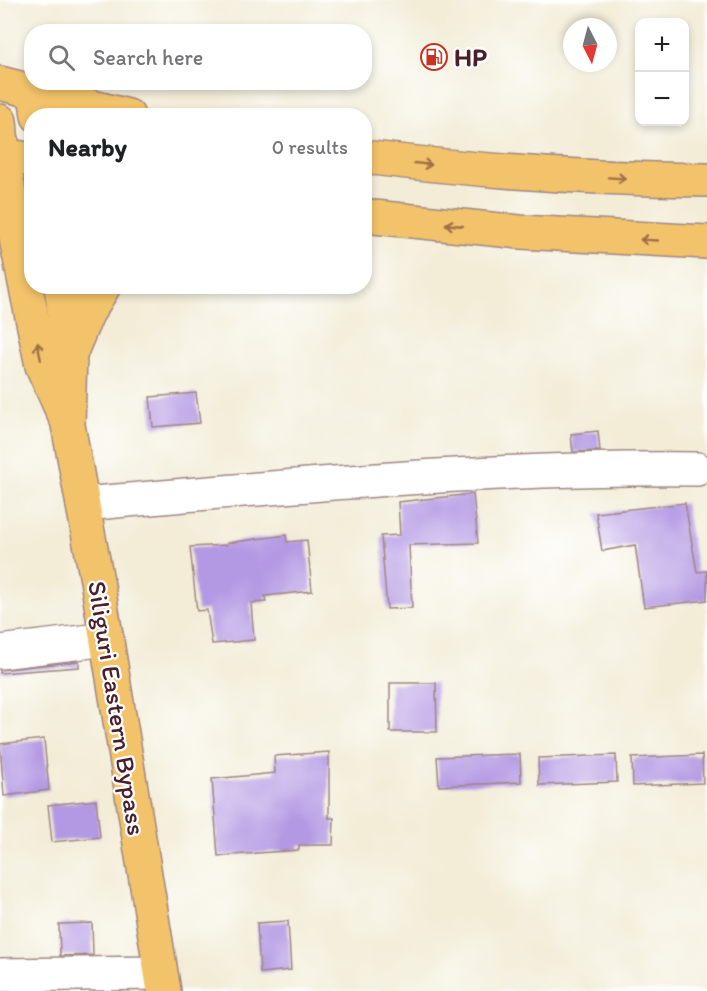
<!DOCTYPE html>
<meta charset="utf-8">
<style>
body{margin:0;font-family:Itim,sans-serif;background:#f6f6f6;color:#202124}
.controls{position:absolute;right:18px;top:18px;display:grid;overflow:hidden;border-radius:12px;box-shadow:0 3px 9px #0003}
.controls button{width:54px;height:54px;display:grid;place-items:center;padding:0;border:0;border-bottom:2px solid #e0e0e0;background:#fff;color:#202124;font:30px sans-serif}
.compass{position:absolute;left:563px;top:18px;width:54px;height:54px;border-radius:50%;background:#fff;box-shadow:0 3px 9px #0003;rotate:174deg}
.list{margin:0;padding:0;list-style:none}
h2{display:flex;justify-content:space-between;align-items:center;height:78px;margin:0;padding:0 24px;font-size:26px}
h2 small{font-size:20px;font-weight:400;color:#757577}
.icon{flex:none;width:33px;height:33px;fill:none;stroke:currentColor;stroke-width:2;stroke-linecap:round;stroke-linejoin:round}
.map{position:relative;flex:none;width:707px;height:991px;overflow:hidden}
.search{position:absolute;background:#fff;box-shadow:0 3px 9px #0003;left:24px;top:24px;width:348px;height:66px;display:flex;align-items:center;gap:15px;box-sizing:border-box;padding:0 21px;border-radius:24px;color:#757577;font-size:22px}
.panel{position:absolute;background:#fff;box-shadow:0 3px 9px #0003;left:24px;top:108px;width:348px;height:186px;border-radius:24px}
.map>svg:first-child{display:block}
.building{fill:#b398e3}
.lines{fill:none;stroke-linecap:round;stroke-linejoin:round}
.minor-casing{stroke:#9e8682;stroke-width:36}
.primary-casing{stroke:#9e8682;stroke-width:36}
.trunk-casing{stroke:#9e8682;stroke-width:36}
.minor{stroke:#fff;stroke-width:33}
.primary{stroke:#f2c36a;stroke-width:33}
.trunk{stroke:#f2c36a;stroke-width:33}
.oneway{stroke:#9e714a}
.labels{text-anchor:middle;stroke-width:4.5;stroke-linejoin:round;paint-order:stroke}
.poi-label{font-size:26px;font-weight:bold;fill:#4a1f2b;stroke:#fff;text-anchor:start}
.street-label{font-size:26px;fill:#4a1f2b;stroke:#fff}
</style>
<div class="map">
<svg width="707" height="991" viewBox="0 0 707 991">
<rect width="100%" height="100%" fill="#fff"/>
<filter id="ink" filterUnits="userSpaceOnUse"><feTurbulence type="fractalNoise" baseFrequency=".0167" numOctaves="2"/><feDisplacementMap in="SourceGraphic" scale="12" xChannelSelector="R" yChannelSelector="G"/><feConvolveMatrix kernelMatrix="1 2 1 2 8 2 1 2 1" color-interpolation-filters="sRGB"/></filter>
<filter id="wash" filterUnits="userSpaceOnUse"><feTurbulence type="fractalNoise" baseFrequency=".008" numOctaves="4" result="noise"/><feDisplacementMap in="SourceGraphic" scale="24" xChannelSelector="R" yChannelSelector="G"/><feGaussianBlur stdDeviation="1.35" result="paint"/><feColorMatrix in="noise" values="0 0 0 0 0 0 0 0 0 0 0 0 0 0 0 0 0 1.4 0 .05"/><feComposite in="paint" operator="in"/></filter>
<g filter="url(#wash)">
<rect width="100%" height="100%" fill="#f3edd8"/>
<g id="blocks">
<g class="building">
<polygon points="196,393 200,423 153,427 150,397"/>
<polygon points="598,431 600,451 573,452 571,434"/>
<polygon points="473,494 478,543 409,545 412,608 387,609 381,536 400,535 398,502"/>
<polygon points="685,503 697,572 707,571 707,600 644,607 635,545 602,551 596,513"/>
<polygon points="286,535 287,542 307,540 312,591 265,596 266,602 251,603 254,640 212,644 207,610 197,611 190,547 227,545 227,543"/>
<polygon points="79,661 79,667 0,673 0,670"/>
<polygon points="390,683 436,683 437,732 390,732"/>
<polygon points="44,739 49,790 4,796 0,744"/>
<polygon points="329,752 329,818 334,818 333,845 299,845 299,850 218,856 212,779 275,773 274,756"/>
<polygon points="520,754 521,782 439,786 437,757"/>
<polygon points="616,755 617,782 539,785 538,758"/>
<polygon points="702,755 703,783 633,786 632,758"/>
<polygon points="96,800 100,837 52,842 48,805"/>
<polygon points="288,921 291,970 260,973 257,923"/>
<polygon points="92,923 93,955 60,956 59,924"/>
</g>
</g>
</g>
<g filter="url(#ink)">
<use href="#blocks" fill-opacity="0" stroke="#9e8682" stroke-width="1.5"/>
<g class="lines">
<defs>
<g id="minor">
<path d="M83 504C287 486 492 467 697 469"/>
<polyline points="0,652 107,639"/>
<polyline points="0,975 160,973"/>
</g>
<g id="primary">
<polyline points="35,92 38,116"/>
<polyline points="0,121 3,155 17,244 42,366 64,415"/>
<polyline points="61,286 70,354 68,425 98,586 164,991"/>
</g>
<g id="trunk">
<polyline points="0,83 128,116"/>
<polyline points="0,154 32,160"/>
<path d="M364 157C478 171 593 179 707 180"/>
<polyline points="364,216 520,232 707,242"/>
<polyline points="70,354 87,314 104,286"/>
</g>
</defs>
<use href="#minor" class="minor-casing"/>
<use href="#primary" class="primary-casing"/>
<use href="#trunk" class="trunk-casing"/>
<use href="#minor" class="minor"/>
<use href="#primary" class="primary"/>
<use href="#trunk" class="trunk"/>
</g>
<defs><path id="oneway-shaft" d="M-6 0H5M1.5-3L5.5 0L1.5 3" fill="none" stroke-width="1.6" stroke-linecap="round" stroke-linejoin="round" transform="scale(1.5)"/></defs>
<g class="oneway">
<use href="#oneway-shaft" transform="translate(423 164) rotate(6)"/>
<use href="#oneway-shaft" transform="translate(617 178) rotate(4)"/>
<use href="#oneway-shaft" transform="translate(454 225) rotate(-174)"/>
<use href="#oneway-shaft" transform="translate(649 240) rotate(-177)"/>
<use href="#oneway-shaft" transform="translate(39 351) rotate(-102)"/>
</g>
</g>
<defs>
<symbol id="fuel-ring" viewBox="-11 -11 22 22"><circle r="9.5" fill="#fff" stroke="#c8321e" stroke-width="1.5"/><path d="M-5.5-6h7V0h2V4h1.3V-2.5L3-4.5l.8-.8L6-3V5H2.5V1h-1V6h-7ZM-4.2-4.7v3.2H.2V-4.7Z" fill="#c8321e"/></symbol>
</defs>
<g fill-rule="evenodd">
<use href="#fuel-ring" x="419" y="42" width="30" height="30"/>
</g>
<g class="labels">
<g class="poi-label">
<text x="454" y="66">HP</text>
</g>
<g class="street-label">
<text transform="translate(117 708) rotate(81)" y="9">Siliguri Eastern Bypass</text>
</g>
</g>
</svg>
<div class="controls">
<button>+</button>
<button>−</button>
</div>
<svg class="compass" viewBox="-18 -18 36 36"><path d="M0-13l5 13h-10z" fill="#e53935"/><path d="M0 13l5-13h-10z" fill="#757577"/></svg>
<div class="search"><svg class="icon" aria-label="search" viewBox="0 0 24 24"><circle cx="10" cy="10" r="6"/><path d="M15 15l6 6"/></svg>Search here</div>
<section class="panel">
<h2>Nearby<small>0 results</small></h2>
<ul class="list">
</ul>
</section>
</div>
